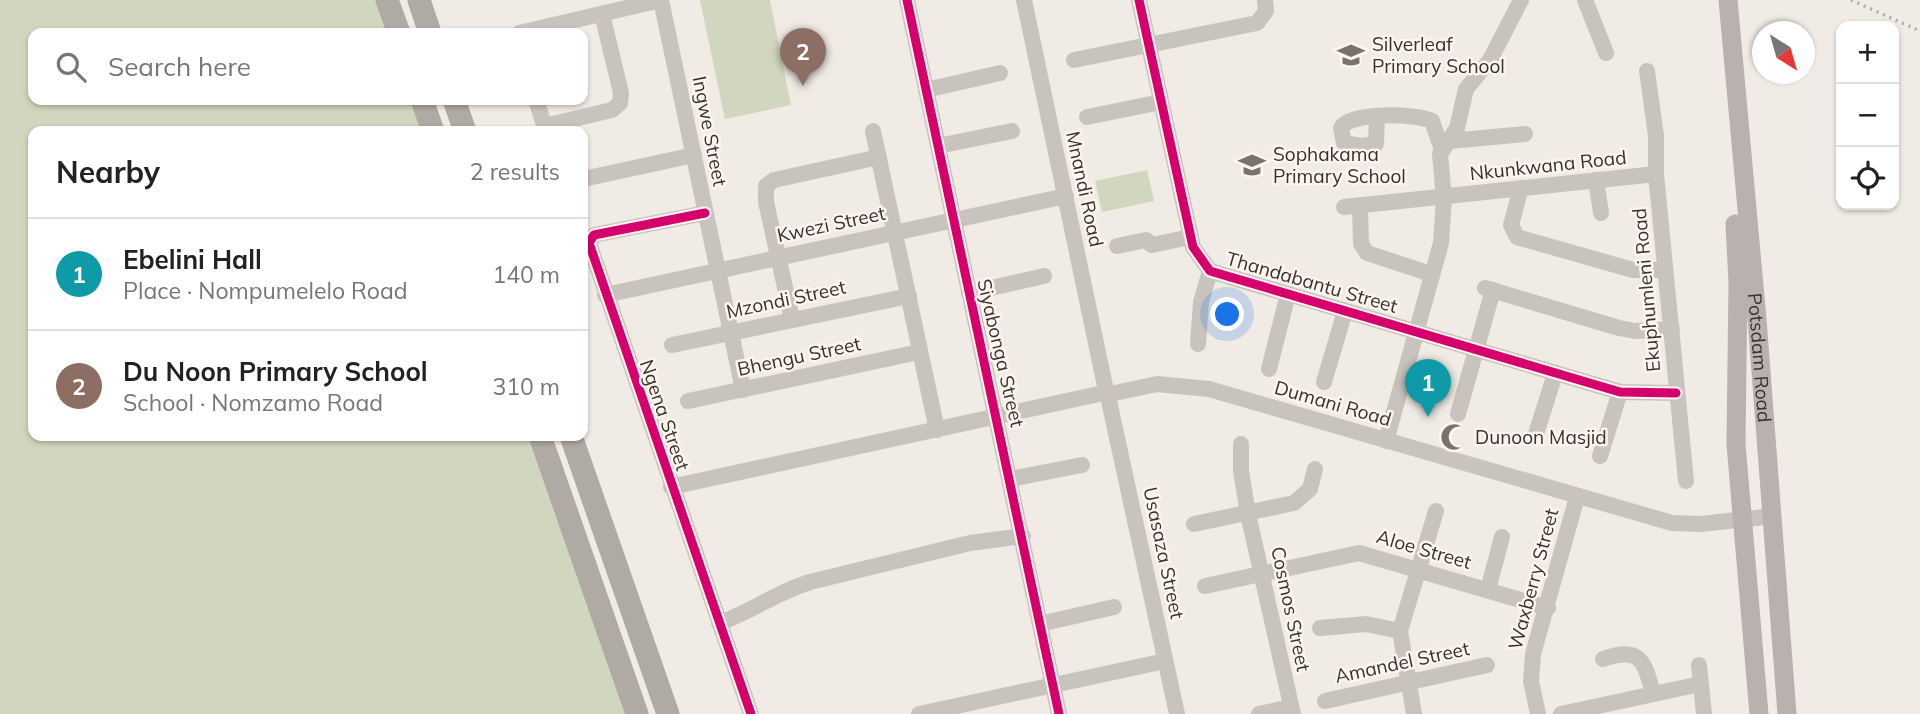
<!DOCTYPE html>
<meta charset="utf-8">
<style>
body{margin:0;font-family:Mulish,sans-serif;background:#f6f6f6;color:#222}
.controls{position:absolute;right:21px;top:21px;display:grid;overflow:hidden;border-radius:14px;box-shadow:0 2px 5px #0004}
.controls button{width:63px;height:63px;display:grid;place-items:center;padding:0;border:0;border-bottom:2px solid #e0e0e0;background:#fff;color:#222;font:35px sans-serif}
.compass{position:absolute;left:1752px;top:21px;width:63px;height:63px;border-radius:50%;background:#fff;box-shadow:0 2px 5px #0004;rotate:143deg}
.you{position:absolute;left:1228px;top:315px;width:24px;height:24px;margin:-18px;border:5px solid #fff;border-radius:50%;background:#1a73e8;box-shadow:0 0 0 10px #1a73e833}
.badge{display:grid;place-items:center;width:46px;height:46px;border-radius:50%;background:#2563eb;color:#fff;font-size:23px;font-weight:700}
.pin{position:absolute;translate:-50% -58px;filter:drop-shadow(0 2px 4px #0008)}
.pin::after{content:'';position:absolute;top:37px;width:24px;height:21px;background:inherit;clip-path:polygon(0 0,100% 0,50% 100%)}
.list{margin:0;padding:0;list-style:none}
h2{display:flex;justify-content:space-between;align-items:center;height:91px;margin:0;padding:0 28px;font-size:30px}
h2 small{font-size:23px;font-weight:400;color:#767676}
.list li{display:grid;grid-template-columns:46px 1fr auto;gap:21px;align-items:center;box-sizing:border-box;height:112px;padding:0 28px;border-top:2px solid #e0e0e0}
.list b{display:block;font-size:26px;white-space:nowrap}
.list p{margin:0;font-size:23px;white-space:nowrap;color:#767676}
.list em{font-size:23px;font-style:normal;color:#767676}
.icon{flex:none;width:38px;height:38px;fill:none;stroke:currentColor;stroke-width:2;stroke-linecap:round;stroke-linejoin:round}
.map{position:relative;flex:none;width:1920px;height:714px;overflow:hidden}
.search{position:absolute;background:#fff;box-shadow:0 2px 5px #0004;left:28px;top:28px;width:560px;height:77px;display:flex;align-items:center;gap:18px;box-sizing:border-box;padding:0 24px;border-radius:14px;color:#767676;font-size:26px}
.panel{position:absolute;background:#fff;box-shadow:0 2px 5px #0004;left:28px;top:126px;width:560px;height:315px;border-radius:14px}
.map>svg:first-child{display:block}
.green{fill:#d1d6bf}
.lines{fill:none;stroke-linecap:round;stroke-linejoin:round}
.minor{stroke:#c9c3be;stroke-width:16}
.major{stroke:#b8b1ad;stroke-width:19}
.highway{stroke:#afaaa4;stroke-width:23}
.rail{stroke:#b1aca8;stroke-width:3.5;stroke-dasharray:2 5;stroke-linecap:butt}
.cycleway-casing{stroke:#fbf5ee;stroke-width:13}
.cycleway{stroke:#d6006c;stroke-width:9}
.labels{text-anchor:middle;stroke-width:5;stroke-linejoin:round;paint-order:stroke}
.poi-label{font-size:19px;fill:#3b302b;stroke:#fbf5ee;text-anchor:start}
.street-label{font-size:19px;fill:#3b302b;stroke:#fbf5ee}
</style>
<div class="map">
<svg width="1920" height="714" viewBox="0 0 1920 714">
<rect width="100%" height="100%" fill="#f0ebe5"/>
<g class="green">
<polygon points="0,0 377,0 388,33 33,33 33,100 412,100 423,131 33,131 33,436 529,436 625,714 0,714"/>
<polygon points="700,0 770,0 791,105 725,119"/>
<polygon points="1147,170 1154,201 1102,212 1095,181"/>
</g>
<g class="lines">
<g class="minor">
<polyline points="661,0 743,390"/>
<polyline points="907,0 1059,714"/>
<polyline points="1024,0 1105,386"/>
<polyline points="1139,0 1193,247 1210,271 1620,392 1676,393"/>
<polyline points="1585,0 1606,53"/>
<polyline points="519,33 661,0"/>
<polyline points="1074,60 1257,23 1266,11 1265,0"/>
<polyline points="1647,71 1656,136 1656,174 1686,481"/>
<polyline points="926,90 1000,73"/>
<polyline points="536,100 546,131"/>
<polyline points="1087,117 1161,102"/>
<path d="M1377 117 1376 144 1361 146 1344 143 1341 128C1349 112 1416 113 1432 121L1442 150"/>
<polyline points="544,126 612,110 620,103 621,93 602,14"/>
<polyline points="873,131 937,430"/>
<polyline points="1450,141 1525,134"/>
<polyline points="938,146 1012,131"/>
<polyline points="583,179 694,155"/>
<polyline points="1596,180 1601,213"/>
<polyline points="1521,188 1511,225 1517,237 1633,270 1665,270"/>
<polyline points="1360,206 1361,244 1367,253 1431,274"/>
<polyline points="1344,207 1656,174"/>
<polyline points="705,213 594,235 589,243 751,714"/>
<polyline points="1117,246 1146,240 1152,245 1190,237"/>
<polyline points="1485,288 1619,328 1635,331 1672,329"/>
<polyline points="969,293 1044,276"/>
<polyline points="605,295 1066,196"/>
<polyline points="792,319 766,202 766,186 774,180 879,157"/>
<polyline points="1198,344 1201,302 1210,271"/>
<polyline points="672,345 909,296"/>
<polyline points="1269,369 1288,294"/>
<polyline points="1324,382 1345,311"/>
<polyline points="1115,393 1157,384 1209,389 1672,523 1701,524 1773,516"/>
<polyline points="688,401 919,352"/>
<polyline points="1109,401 1177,714"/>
<polyline points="1458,414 1493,290"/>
<polyline points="1536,434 1555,374"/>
<polyline points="1386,441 1441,243 1444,198 1440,154 1457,128 1466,89 1490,60 1521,0"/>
<polyline points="1241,444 1241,471 1248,514 1293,714"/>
<polyline points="1600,456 1620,392"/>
<polyline points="1010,479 1082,465"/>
<polyline points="671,487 1099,394"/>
<polyline points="1194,524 1294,503 1310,489 1315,469"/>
<polyline points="1205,586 1359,553 1548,608"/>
<polyline points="1488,590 1502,537"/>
<path d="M719 623C751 612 777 592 810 582L970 543 1023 536"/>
<polyline points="1040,624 1114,607"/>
<polyline points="1320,628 1366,624 1400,631"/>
<path d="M1603 659C1641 646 1644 661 1653 693"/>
<polyline points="1699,665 1704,714"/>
<polyline points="1325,701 1487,665"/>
<polyline points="919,714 1165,661"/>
<polyline points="1259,714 1291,707"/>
<polyline points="1414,714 1400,631 1436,511"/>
<polyline points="1538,714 1531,681 1533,654 1577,497"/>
<polyline points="1561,714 1700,684"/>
</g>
<g class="major">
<path id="s1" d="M1728 0 1757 319 1787 714"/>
<polyline points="1735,224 1738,282 1736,444 1759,714"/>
</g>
<g class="highway">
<polyline points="387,0 399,33"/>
<polyline points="419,0 430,33"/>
<polyline points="422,100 433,131"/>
<polyline points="454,100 465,131"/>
<polyline points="540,436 637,714"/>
<polyline points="571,436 668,714"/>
</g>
<polyline class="rail" points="1851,0 1920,31"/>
<defs>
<g id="cycleway">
<polyline points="907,0 1059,714"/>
<polyline points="1139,0 1193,247 1210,271 1620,392 1676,393"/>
<polyline points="705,213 594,235 589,243 751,714"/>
</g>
</defs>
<use href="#cycleway" class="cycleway-casing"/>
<use href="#cycleway" class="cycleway"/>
</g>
<defs>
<symbol id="school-bare" viewBox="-9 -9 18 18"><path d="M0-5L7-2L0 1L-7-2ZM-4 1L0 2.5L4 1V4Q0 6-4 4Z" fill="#7a716c" stroke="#fbf5ee" stroke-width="2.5" paint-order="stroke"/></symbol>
<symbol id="mosque-bare" viewBox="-9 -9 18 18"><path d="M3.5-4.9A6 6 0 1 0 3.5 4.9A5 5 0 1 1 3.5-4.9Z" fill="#7a716c" stroke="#fbf5ee" stroke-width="2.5" paint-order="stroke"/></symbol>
</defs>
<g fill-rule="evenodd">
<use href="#school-bare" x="1332" y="36" width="38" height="38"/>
<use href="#school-bare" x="1233" y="146" width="38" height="38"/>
<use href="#mosque-bare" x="1435" y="418" width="38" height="38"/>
</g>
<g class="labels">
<g class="poi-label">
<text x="1372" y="51">Silverleaf<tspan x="1372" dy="22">Primary School</tspan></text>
<text x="1273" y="161">Sophakama<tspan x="1273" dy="22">Primary School</tspan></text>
<text x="1475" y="444">Dunoon Masjid</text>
</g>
<g class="street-label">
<text transform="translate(710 131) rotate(79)" y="7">Ingwe Street</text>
<text transform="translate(1548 165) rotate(-6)" y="7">Nkunkwana Road</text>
<text transform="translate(1085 189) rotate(78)" y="7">Mnandi Road</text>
<text transform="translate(831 224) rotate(-12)" y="7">Kwezi Street</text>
<text transform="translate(1312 282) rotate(16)" y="7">Thandabantu Street</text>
<text transform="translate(1646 290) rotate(-95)" y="7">Ekuphumleni Road</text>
<text transform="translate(786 299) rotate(-12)" y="7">Mzondi Street</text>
<text transform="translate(1001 353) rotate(77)" y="7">Siyabonga Street</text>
<text transform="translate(799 356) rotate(-12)" y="7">Bhengu Street</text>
<text dy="7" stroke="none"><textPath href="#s1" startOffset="359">Potsdam Road</textPath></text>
<text transform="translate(1333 403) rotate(16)" y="7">Dumani Road</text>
<text transform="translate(665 415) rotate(71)" y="7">Ngena Street</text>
<text transform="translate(1424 549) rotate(16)" y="7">Aloe Street</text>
<text transform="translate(1164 553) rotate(78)" y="7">Usasaza Street</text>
<text transform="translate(1533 579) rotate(-75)" y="7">Waxberry Street</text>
<text transform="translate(1291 609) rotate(78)" y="7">Cosmos Street</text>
<text transform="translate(1402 662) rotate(-12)" y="7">Amandel Street</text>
</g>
</g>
</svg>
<div class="controls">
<button>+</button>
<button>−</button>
<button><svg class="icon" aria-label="locate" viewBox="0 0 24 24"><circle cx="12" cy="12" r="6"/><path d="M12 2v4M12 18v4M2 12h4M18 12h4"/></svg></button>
</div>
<svg class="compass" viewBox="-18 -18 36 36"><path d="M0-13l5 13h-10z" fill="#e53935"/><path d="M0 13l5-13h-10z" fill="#767676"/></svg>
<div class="you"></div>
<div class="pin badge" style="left:1428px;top:417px;background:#0f9aa8">1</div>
<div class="pin badge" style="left:803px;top:86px;background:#8d6e63">2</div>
<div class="search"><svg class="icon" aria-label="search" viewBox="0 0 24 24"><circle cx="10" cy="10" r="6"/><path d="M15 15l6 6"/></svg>Search here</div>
<section class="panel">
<h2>Nearby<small>2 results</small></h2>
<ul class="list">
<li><span class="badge" style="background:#0f9aa8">1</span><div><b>Ebelini Hall</b><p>Place · Nompumelelo Road</p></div><em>140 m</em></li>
<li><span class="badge" style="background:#8d6e63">2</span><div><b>Du Noon Primary School</b><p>School · Nomzamo Road</p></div><em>310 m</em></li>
</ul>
</section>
</div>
